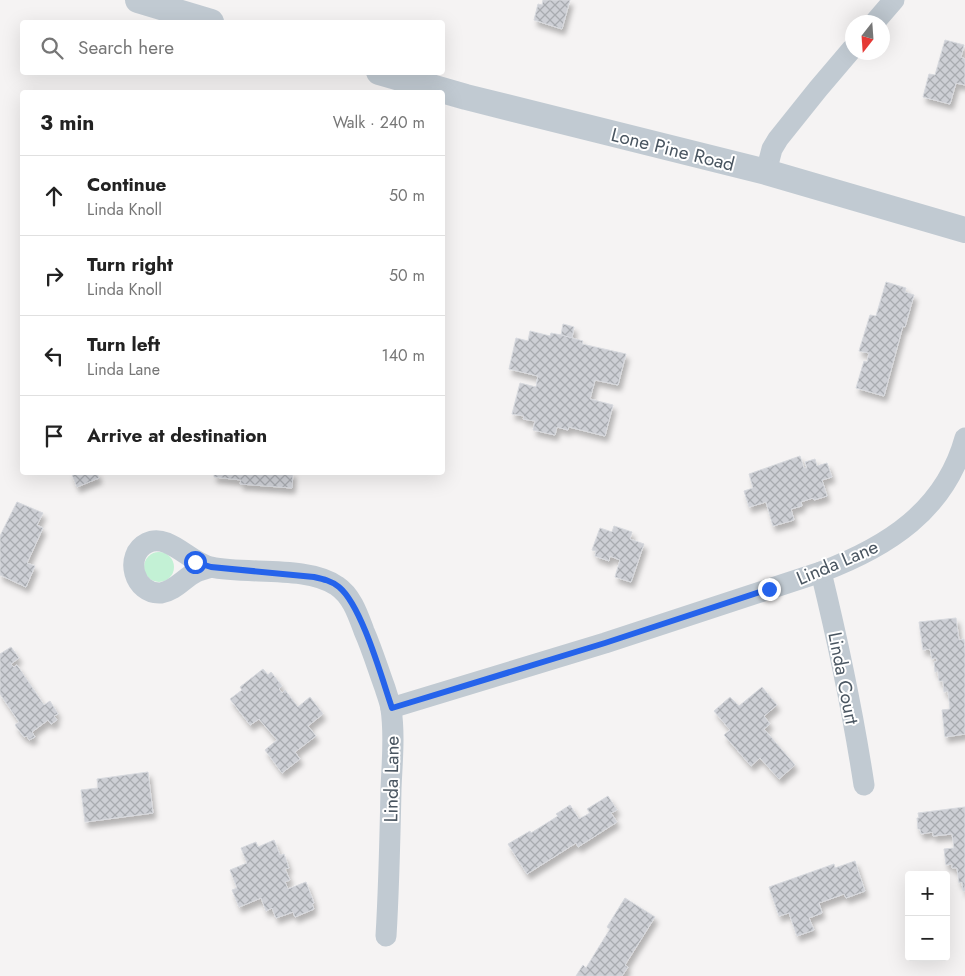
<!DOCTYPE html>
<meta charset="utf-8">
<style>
body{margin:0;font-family:Jost,sans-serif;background:#f2f2f2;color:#222}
.controls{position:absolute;right:15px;bottom:15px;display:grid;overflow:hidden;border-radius:5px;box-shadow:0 5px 20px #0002}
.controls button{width:45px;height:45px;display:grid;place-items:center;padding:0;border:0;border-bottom:1px solid #e0e0e0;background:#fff;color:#222;font:25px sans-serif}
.compass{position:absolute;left:845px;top:15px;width:45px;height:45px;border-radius:50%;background:#fff;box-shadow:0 5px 20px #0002;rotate:197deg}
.stop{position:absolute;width:15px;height:15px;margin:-11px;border:4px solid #2563eb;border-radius:50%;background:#fff}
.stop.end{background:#2563eb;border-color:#fff;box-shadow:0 1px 5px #0008}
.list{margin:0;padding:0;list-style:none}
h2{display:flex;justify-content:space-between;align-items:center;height:65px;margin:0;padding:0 20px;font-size:21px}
h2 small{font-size:16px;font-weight:400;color:#767676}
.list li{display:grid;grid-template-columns:32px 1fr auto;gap:15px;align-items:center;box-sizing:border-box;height:80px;padding:0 20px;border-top:1px solid #e0e0e0}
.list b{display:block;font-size:19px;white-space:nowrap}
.list p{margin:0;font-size:16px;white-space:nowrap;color:#767676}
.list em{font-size:16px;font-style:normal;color:#767676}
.icon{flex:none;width:28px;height:28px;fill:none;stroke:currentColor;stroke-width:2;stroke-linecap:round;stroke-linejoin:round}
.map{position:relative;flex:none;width:965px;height:976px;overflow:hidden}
.search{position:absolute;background:#fff;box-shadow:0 5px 20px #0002;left:20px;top:20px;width:425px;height:55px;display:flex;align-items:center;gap:12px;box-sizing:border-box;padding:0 18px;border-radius:5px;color:#767676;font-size:19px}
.panel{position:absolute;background:#fff;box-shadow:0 5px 20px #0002;left:20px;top:90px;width:425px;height:385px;border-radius:5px}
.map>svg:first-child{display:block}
.green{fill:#c3f1d5}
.building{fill:url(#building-cross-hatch);stroke:#d7d9de;filter:url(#shadow)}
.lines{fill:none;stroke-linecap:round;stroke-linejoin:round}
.minor{stroke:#c1cad2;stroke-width:21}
.tertiary{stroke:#c1cad2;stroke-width:26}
.route{stroke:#2563eb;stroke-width:6}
.labels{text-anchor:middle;stroke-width:4;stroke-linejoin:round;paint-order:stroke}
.street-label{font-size:19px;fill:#4a5661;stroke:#fff}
</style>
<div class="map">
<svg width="965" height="976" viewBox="0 0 965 976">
<defs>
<pattern id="building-cross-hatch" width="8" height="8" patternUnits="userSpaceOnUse" patternTransform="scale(1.25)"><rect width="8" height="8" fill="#cdcfd5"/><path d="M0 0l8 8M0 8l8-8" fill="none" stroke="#a8abb0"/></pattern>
<filter id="shadow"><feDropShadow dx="3" dy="5.5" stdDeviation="2.5" flood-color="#0004"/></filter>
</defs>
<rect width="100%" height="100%" fill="#f5f3f3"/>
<circle class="green" cx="159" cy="567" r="15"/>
<g class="building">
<polygon points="543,0 570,0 562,29 534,20 538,4 542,5"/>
<polygon points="945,40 964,45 961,57 965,59 965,85 956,83 950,104 923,97 929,74 935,75"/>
<polygon points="886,282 906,288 905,292 914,295 905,327 903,326 884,396 856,388 864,361 867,362 869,353 859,351 870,315 876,316"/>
<polygon points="563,324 574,327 572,338 561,335"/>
<polygon points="530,331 550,336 551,333 561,335 583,341 582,344 626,354 618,385 595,380 590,399 613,405 605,436 569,427 568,430 557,427 555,435 533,430 535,421 523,419 524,416 512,414 520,383 536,387 538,376 509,369 516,338 528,341"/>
<polygon points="800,456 804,468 807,468 805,462 815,459 817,466 827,463 832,477 822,480 827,496 814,500 813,498 801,502 802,506 791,509 794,520 773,526 766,502 749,507 744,491 753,488 749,474"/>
<polygon points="71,472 97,472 99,478 77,487"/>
<polygon points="214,472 293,472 292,488 240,484 241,480 214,477"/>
<polygon points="17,502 43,513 37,525 43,528 27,563 35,566 26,587 0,575 0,536"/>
<polygon points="614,526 632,532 630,539 644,544 631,582 615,577 620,560 610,556 609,561 595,556 596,551 592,550 600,528 612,532"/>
<polygon points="956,618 959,640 964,639 965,651 965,734 945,737 942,710 950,709 948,691 944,692 943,681 939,681 938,671 935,672 934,662 937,661 936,658 932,659 930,649 923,650 919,622"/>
<polygon points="11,647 19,658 11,664 14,667 17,665 44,705 50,701 58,714 54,716 57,720 51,724 48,720 32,732 35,737 29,740 27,736 24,737 15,725 19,722 0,694 0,654"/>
<polygon points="263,669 268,675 271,672 282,686 279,689 282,693 285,690 298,707 310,697 323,714 308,726 316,736 295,752 300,759 282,773 265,750 277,740 259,719 250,725 230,699 242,690 240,687"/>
<polygon points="762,687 777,705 764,716 770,724 764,729 795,765 779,779 760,758 751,766 724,735 730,730 714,711 730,697 739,706"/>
<polygon points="148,772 153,813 85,822 81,790 98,788 97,779"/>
<polygon points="608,796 617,810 611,813 617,822 578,847 576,843 527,874 508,844 530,831 531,833 558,816 556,814 570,805 579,819 590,813 587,809"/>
<polygon points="965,807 965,891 963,891 962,882 959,883 957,868 952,868 952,864 946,865 944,849 954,848 952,834 933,836 933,832 921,834 920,829 918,829 917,818 919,818 918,813"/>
<polygon points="274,840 280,855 284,854 289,868 285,869 290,880 285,882 288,889 306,882 314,903 312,904 314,909 295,917 293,912 276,918 272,908 266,911 261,898 239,907 232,890 237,888 230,870 247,863 241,848 256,842 258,847"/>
<polygon points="855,861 865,891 846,898 844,894 819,903 822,913 809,918 814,930 797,936 789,913 779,916 769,887 834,864 835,868"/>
<polygon points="625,898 655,917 625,965 628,967 622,976 576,976 583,965 586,968 610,929 607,927"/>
</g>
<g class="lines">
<g class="minor">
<polyline points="875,22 894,0"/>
<polyline points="766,172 772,149 778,139 818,89 852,49"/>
<path d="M211 567C206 569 201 570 196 572 184 578 175 591 161 593 134 595 123 555 147 543 168 532 190 563 211 567 247 575 307 565 337 586 352 596 358 615 364 631 372 649 378 669 385 688 387 695 390 702 391 709 395 735 392 763 391 789 390 838 389 887 386 936"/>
<path d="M821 572C838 642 853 713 864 785"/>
<path d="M391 708 605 643 821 572C887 547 945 511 965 438"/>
</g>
<g class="tertiary">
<polyline points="138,0 211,22"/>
<polyline points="379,72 466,97 766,172 965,230"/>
</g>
</g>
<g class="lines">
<path class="route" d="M195 562 211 567 314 577C323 579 332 581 339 587 362 606 382 679 392 708L605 643 769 589"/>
</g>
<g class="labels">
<g class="street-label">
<text transform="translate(673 149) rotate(14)" y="7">Lone Pine Road</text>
<text transform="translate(837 562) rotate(-23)" y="7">Linda Lane</text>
<text transform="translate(844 678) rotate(79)" y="7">Linda Court</text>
<text transform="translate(391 779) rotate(-89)" y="7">Linda Lane</text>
</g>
</g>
</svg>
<div class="controls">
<button>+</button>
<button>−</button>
</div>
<svg class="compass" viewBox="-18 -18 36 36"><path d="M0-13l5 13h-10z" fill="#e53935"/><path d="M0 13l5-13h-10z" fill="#767676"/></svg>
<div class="stop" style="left:195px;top:562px"></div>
<div class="stop end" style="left:769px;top:589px"></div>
<div class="search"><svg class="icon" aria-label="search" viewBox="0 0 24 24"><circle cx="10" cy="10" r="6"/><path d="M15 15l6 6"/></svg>Search here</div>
<section class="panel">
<h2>3 min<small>Walk · 240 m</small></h2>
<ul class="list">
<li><svg class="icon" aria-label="ahead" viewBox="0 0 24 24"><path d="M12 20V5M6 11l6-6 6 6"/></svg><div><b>Continue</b><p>Linda Knoll</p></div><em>50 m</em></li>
<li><svg class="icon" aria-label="right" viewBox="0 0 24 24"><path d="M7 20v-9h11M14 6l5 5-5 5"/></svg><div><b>Turn right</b><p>Linda Knoll</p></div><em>50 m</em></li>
<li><svg class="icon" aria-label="left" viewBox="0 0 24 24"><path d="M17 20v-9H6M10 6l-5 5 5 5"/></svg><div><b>Turn left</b><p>Linda Lane</p></div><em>140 m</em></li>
<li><svg class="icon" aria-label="arrive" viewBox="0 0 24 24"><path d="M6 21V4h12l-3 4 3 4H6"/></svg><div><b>Arrive at destination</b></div></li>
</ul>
</section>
</div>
